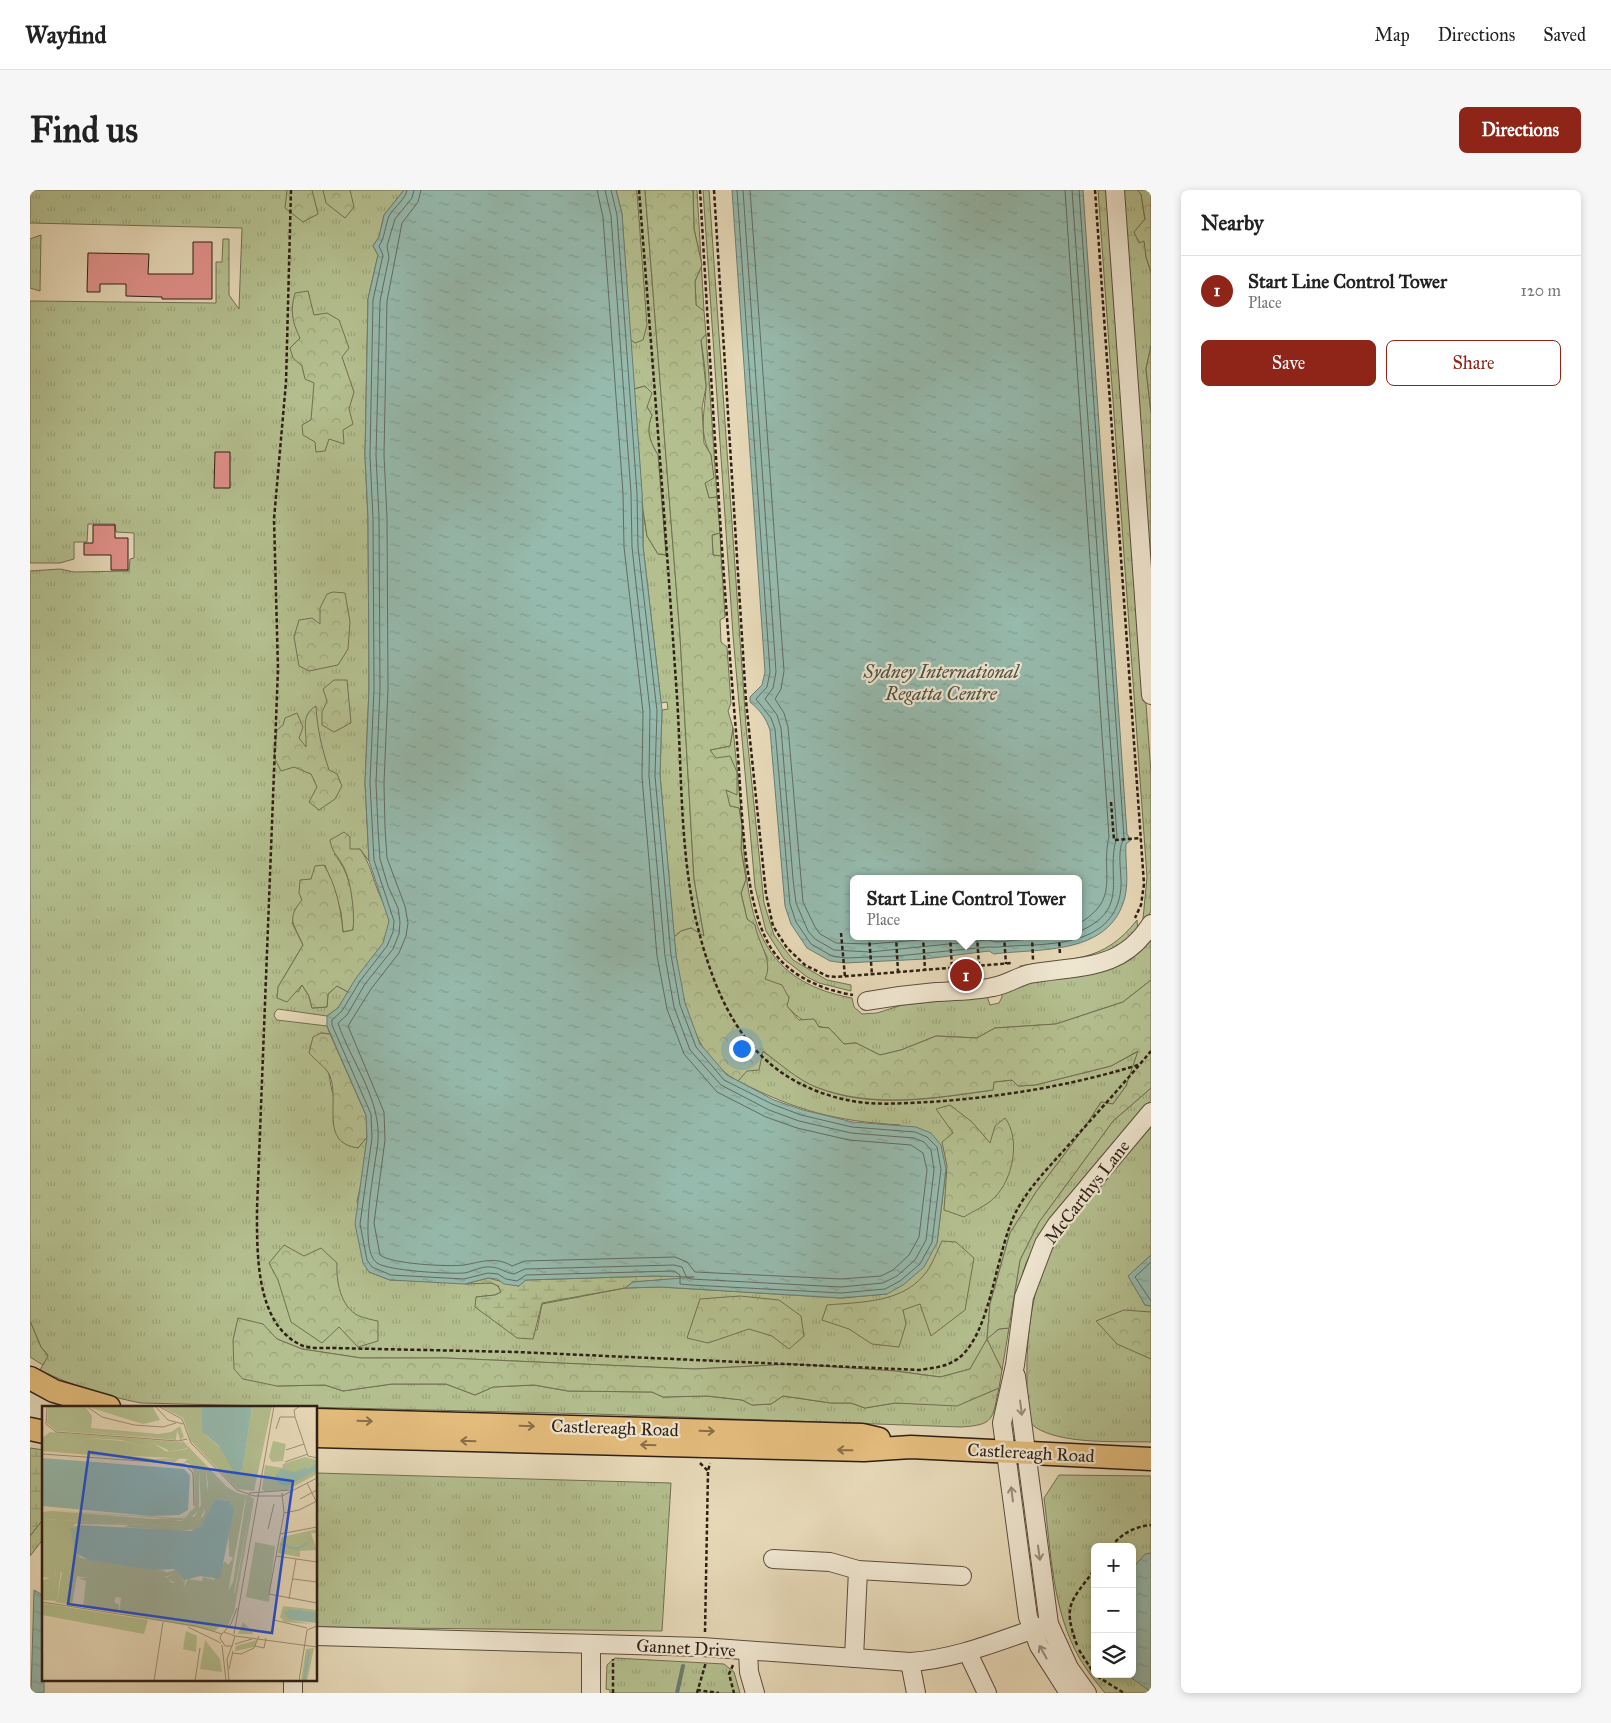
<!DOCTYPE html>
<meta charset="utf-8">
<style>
body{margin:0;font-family:"IM FELL Great Primer",serif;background:#f6f6f6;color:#222}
.controls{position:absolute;right:15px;bottom:15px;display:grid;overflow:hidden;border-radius:8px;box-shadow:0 2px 8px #0003}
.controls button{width:45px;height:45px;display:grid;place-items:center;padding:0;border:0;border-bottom:1px solid #e0e0e0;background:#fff;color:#222;font:25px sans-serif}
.you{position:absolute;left:711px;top:858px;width:18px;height:18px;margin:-12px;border:4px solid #fff;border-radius:50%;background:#1a73e8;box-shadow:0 0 0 8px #1a73e833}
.badge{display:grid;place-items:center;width:32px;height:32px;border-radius:50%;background:#8f2418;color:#fff;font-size:16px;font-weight:700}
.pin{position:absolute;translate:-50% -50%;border:2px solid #fff;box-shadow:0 1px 5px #0006}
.popup{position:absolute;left:820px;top:685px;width:232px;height:65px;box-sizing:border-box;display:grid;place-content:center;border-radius:8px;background:#fff;filter:drop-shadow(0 1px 4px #0005);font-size:16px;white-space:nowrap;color:#767676}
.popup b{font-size:19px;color:#222}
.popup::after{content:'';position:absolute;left:50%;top:100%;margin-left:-10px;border:10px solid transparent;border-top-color:#fff}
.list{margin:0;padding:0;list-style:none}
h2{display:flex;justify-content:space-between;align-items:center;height:65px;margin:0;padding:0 20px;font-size:21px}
h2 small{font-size:16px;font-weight:400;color:#767676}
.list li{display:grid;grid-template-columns:32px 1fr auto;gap:15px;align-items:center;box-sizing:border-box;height:70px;padding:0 20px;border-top:1px solid #e0e0e0}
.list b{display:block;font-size:19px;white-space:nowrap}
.list p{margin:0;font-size:16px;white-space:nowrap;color:#767676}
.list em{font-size:16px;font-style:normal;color:#767676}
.actions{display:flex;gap:10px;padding:15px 20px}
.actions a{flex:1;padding:11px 0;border:1px solid #8f2418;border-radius:8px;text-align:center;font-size:18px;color:#8f2418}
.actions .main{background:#8f2418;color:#fff}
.icon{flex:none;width:28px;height:28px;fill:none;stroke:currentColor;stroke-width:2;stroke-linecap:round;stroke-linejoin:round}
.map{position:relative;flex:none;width:1121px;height:1503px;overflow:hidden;border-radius:8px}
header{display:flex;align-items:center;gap:30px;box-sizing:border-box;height:70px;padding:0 25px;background:#fff;border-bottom:1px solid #e0e0e0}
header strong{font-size:24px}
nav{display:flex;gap:28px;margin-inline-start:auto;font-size:18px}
.intro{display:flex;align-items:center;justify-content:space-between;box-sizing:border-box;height:120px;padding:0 30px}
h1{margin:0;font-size:35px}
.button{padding:12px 22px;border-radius:8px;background:#8f2418;color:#fff;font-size:18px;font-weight:700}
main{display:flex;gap:30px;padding:0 30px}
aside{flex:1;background:#fff;border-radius:8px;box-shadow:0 2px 8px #0003}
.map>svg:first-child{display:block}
.grass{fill:url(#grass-tufts);stroke:#726f52;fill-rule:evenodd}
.forest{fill:url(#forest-crowns);stroke:#726f52}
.wetland{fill:url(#wetland-marsh);stroke:#726f52}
.water{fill:url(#water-ripples);stroke:#6d7c70;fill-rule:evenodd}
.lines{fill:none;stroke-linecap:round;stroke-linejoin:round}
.shore{stroke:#626c61;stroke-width:1}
.stream{stroke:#6d7c70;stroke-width:4}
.building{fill:#e0918a;stroke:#2f1f15}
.minor-casing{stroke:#5d4d3e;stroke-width:20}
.major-casing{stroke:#2f1f15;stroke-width:25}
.path{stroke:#2f1f15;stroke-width:2.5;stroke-dasharray:4 2.5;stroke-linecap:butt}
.minor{stroke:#efe6d0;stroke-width:18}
.major{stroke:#e3bc7c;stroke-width:22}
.oneway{stroke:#998c7c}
.oneway2{stroke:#896e48}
.labels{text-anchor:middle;stroke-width:4.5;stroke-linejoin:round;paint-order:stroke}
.street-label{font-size:18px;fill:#2f1f15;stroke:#efe6d0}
.water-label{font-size:19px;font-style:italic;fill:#4e4e43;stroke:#efe6d0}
.inset-river{fill:none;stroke:#96baad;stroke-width:2.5}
.inset-road{fill:none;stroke:#9d8e76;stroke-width:1}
.view{fill:#1d4ed8;fill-opacity:0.15;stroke:#1d4ed8;stroke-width:2.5}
.inset-edge{fill:none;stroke:#2f1f15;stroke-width:2.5}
</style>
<header>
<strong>Wayfind</strong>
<nav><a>Map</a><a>Directions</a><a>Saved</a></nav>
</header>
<div class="intro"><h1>Find us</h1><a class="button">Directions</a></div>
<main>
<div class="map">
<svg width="1121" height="1503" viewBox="0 0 1121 1503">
<defs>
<pattern id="grass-tufts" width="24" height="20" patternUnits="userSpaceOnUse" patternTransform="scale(1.25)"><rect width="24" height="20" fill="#b4bf8f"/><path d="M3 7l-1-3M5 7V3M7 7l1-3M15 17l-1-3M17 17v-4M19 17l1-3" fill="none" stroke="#9ba47a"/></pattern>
<pattern id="forest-crowns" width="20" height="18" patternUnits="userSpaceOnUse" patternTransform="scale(1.25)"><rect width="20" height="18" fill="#b4bf8f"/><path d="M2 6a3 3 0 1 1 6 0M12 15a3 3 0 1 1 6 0" fill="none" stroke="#9ba47a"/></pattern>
<pattern id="wetland-marsh" width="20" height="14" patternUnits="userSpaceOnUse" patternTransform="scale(1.25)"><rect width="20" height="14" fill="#b4bf8f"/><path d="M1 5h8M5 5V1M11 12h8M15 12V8" fill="none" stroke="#9ba47a"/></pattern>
<pattern id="water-ripples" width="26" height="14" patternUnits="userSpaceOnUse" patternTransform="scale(1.25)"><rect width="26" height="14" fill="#96baad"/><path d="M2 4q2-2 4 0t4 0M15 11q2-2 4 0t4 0" fill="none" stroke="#829f94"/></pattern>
</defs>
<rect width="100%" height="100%" fill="#e6d8b7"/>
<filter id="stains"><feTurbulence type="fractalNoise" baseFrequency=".004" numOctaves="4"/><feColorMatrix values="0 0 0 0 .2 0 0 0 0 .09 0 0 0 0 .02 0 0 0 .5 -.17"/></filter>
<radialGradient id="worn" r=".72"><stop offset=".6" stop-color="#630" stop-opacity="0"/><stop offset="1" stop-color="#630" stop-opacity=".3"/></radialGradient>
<g class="grass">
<path d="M0 0H374L354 25 349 47 343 56 348 65 338 109 335 266 338 328 339 499 335 593 339 671 330 659 304 664C321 683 326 715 323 740L313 742 311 722 295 675 281 689 262 733 273 755 248 797 268 802 272 795 279 806 282 818 297 817 298 804 307 796 318 802 308 818 297 826 248 819 245 822 244 826 247 830 297 836 300 844 291 843 302 901 328 958 337 947 332 991 327 1011 339 1082 360 1090 462 1093 468 1096 471 1102 465 1105 446 1107C463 1139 473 1137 507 1140L512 1114 595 1098 631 1097 811 1108 857 1104 907 1053 916 979 870 935C805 931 767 921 708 891L732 861C749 872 767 889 786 897 842 920 905 908 963 900L964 892 983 890 989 896 1005 895 1081 876 1109 861 1096 896 1083 914 1071 912 1055 937 1006 1002 980 1043 960 1114 957 1148 969 1139 979 1138 972 1180 957 1150 940 1179 911 1187 865 1181 763 1174 665 1179 416 1168H331L272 1159 247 1149 232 1134 247 1196 295 1195 313 1201 362 1194H416L445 1205 463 1197 504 1195 538 1201 622 1202 633 1207 677 1206 712 1210 722 1215 741 1214 753 1206 801 1213H821L835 1218 865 1213 927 1215 969 1198C962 1229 965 1235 931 1237L564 1224 111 1213C75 1206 43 1196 10 1180L18 1165 11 1157 0 1131V381L30 379 44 382 99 381 100 369 104 368V343L86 342 85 334H58L57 352H44V369L30 373H0V111L186 113V72H192L193 49H199V105L209 119 212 38 0 33Z"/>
<path d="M605 0H615L650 446 664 689 674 747 661 738 651 741 644 747 630 585 632 520 638 519 637 512 631 513 613 356V320L617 346 628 364 636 365 628 265C619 250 616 241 622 225L617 217 615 196 604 199 600 149 605 153Z"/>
<polygon points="663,0 667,0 674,121 666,115 665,91 672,75 664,39"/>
<polygon points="673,0 679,0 716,536 734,713 744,745 763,770 797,790 821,795 821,801 789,793 777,787 754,769 736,741 725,697 703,445"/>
<polygon points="1068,0 1079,0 1121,583 1121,721 1116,730 1113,729 1117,687"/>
<polygon points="1092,0 1107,0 1111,4 1115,30 1116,67 1121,82 1121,156 1116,179 1121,223 1121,404"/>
<polygon points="11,45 10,101 0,98 0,49"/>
<path d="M676 144 687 307 679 308 675 293 681 265C668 243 675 221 676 197 676 182 673 165 671 150Z"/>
<polygon points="690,343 691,366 683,365 682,345"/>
<path d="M703 538C706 571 710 604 712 637 718 722 724 790 822 808L824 817 832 824 847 823 872 815 957 806 960 815 969 813 972 807 971 801 1121 746V790L1093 812 1026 834 965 838 947 848 906 846 871 860 850 865 826 853 814 854 799 838C765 835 755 813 735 789L737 767 727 747 725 735 717 729 711 703 716 689 711 659 712 636 709 618 700 616 695 600 707 604 680 560 700 556Z"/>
<path d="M1107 730 1108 742 1075 766 990 779V776C1040 767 1072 775 1107 730Z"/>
<polygon points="1121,898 1121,910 1013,1038 996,1073 983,1114 990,1070 1009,1032 1083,931"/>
<path d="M1121 937V1065L1099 1086 1115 1115 1121 1116V1252C1089 1251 1032 1255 1005 1237 993 1228 997 1203 997 1190 996 1144 1002 1099 1022 1057 1030 1041 1045 1026 1057 1012 1078 987 1100 962 1121 937Z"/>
<polygon points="286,1283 641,1293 632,1441 286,1437"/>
<path d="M1029 1285 1121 1286V1503H1075C1066 1492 1057 1481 1050 1469 1022 1421 1021 1361 1014 1308ZM1065 1357H1102V1484H1065Z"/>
<polygon points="14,1328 14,1348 0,1366 0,1346"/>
<polygon points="585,1468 694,1474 704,1482 710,1503 580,1503 580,1500 576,1499 577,1475"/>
</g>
<g class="forest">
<polygon points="257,0 282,0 288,24 273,32 255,18"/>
<polygon points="293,0 320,0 324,17 315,28 296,13"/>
<polygon points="586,0 606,0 607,3 617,135 613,150 605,153 600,149 592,24"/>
<path d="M615 0H663L664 39 672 75 665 91 666 115 674 121 676 144 671 150 676 197 672 218 674 253 681 265 684 288 675 293 679 308 687 307 690 343 682 345 683 365 691 366 695 427 690 430 691 452 697 457 701 513 698 521 703 538 700 556 680 560 686 568 700 566 707 582V605L696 600 700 616 709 618 712 636 711 659 716 689 711 703 717 729 725 735C728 753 744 771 735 789L752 795 759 808 757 816 769 830 784 829 789 837 799 838 814 854 826 853 850 865 871 860 906 846 947 848 965 838 1026 834 1093 812 1121 790V898L1083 931 1009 1032 990 1070 979 1138 969 1139 957 1149 972 1180 969 1198 927 1216 865 1213 835 1218 821 1213H801L753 1206 741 1214 722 1215 712 1210 677 1206 633 1207 622 1202 538 1201 504 1195 463 1197 445 1205 416 1194H362L313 1201 295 1195 247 1196 213 1189 204 1179 203 1150 208 1128 233 1134 247 1149 272 1159 331 1168H416L665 1179 763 1174 865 1181 910 1187 940 1179 957 1149 960 1114 980 1043 1006 1002 1055 937 1071 912 1083 914 1096 896 1108 861 1081 876 1005 895 988 896 982 890 964 892 963 900C905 908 843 919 786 897 768 890 749 873 733 861L729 880 717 881 708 891C659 866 649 797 644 747L651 741 661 738 674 746 664 689 650 446Z"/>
<polygon points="1107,0 1121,0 1121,82 1116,67 1114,51 1109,53 1104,42 1115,29 1111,4"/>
<path d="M278 101 284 125 297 123 309 130 319 158 312 167 324 202 319 219 323 234 313 240 314 254 299 249 295 261 286 262 285 252 273 245 272 235 281 230 284 193 275 189 272 176 263 168 260 158 270 148C262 132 260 120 265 103Z"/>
<polygon points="1121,156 1121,223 1116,179"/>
<path d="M615 196 622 203 617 217 622 225C616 241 619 250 628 265L636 365 628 364 617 346 613 320 604 199Z"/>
<polygon points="303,402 315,403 320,432 318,459 308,475 279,481 269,476 264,447 269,430 282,428 290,434 290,418 297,404"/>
<polygon points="304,490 317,490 321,533 304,542 292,535 292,522 297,511 293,499"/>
<path d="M286 516C287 538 292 559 299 580L307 584 312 596 305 609 289 620 279 612 287 597 281 584 264 577 251 581 244 567 247 540 253 535 255 528 267 523 273 537 269 548 276 557C277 540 270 525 286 516Z"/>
<path d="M314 642 320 647V659H330C340 673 342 686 348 701 352 711 358 720 359 730 362 757 330 781 318 802L307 796 298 804 297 817 282 818 279 806 272 795 257 812 247 808 248 797 273 755C265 735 255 730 272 710L269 703 270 690 281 689 285 676 294 675C306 695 311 719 313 742L323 740C325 723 321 688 312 674 305 662 303 664 300 650Z"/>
<path d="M291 843 300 844 336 925 337 947 328 958C289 953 310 912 300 886 297 878 285 870 279 863L283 847Z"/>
<path d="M920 915 942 932 960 953 965 936 975 928C991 949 983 990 964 1008 956 1016 943 1021 934 1027L914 1020 917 976 912 952 923 943 906 919Z"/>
<path d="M912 1051 926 1052 944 1068 935 1120 901 1146 890 1114 873 1120 876 1134 869 1157 842 1154 819 1139 792 1130 797 1115C830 1112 871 1113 894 1085 902 1076 907 1061 912 1051Z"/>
<path d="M254 1055 274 1066 291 1058 307 1073C306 1090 310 1117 329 1126 335 1128 342 1130 348 1131V1151L328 1157 309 1137 292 1153 261 1132 248 1090 239 1073Z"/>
<polygon points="710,1106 749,1110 771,1126 774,1146 759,1159 742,1146 719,1139 678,1153 657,1148 670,1109"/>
<polygon points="1094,1120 1121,1122 1121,1169 1087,1154 1066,1131"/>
<polygon points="0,1131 11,1157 18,1166 13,1175 0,1167"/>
</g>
<g class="wetland">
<polygon points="625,1086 673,1087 603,1092 595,1098 512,1113 503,1149 487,1148 445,1117 446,1107 465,1105 471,1102 468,1096 462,1093 435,1094 458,1088 489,1096 495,1090"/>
<polygon points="0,1258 14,1260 14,1328 0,1346"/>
</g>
<g class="water">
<polygon points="374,0 586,0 592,24 612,302 613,356 632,520 630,585 646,765 655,813 670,854 697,885 744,910 773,920 823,932 886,937 901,943 911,955 916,979 907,1053 894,1077 873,1095 857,1104 811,1108 631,1097 595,1098 603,1092 664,1087 625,1086 496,1090 489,1096 474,1094 467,1089 458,1088 435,1094 360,1090 339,1082 333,1073 325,1034 337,947 336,925 297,836 297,826 308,818 326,788 353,753 359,731 339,671 335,593 339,499 338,328 335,266 338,109 348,65 343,56 349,47 354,25"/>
<path d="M702 0H1053L1097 644 1101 650 1096 654C1095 671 1099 690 1095 707 1080 766 1010 758 964 764L959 761 895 769 815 773 800 771 777 758 761 734 755 716 740 540C736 528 730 520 720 512V507L732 495 735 482ZM824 689H1048V746H824Z"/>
<polygon points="1121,1065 1121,1116 1115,1115 1098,1086"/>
<polygon points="1121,1363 1121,1502 1096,1484 1102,1484 1102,1379 1115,1364"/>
<polygon points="4,1400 14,1406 14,1503 1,1503"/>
</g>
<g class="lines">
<g class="shore">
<path d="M377 0C376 9 364 17 359 26 355 36 355 47 349 56L353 65 343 110 340 266 343 328 344 499 340 593 344 670 364 731 363 742 357 756 330 791 312 821 302 830V835L341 924 342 948 330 1034 337 1070 342 1077 361 1085 434 1089 458 1083 468 1084 476 1089 487 1091 496 1085 644 1081 650 1085V1094L661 1095 811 1103 855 1099 870 1091 890 1074 902 1052 911 979 907 957 897 947 885 942 822 937 771 925 742 914 694 890 666 857 650 815 641 765 625 586 627 521 608 357 607 303 587 25 581 0"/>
<path d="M384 0 382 8 365 29 357 56 359 67 350 111 346 265 349 327 350 499 346 593 348 638 350 669 358 696 368 718 370 732 369 744 363 759 335 794 317 825 308 833C321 872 351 908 348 951 346 973 327 1059 347 1073 359 1081 418 1084 434 1083 442 1082 451 1076 460 1077 470 1077 475 1083 484 1084L495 1079 644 1075 652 1077 657 1088 661 1089 811 1097 853 1093 867 1086 885 1070 896 1050 904 980 901 960 894 952 884 948 821 943 769 931 739 920 691 895 660 860 644 817 635 766 619 586 620 521 602 357 601 303 581 26 575 0"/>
<path d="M391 0 388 12 372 33 357 111 354 265 357 327 358 499 354 593 355 638 357 668 375 716 378 733 376 746 369 763 341 799 318 836 354 922 355 950 344 1033 350 1065C361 1074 419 1077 434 1075 452 1072 465 1066 482 1076L495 1071 645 1067 657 1072 665 1082 811 1089 851 1086 863 1080 879 1065 889 1047 897 980 893 963 881 955 819 950 767 938 736 927 687 902 654 864 637 819 627 766 612 587 613 522 594 357 593 303 573 27 567 0"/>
<path d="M707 0 740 482 737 497 726 509 741 528 745 539 760 714 766 732 781 754 802 766 816 768 867 766 958 757C967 758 972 756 981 756 1020 754 1080 756 1090 705 1094 687 1085 664 1094 648L1049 0"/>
<polyline points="713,0 746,482 743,498 735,509 747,525 751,538 763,689 766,713 778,741 785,749 804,760 840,762 958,750 967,752 1033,746"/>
<polyline points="720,0 754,481 751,499 745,509 754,523 758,537 773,712 785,737 790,744 806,753 840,754 939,746"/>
<path d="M1035 0 1079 647C1070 684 1092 709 1048 734"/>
<path d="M1042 0 1087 647C1074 686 1103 719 1048 742"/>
<polyline points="1121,1072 1105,1087 1121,1111"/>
</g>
<polyline class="stream" points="647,1503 653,1476"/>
</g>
<g class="building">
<polygon points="163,52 182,52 182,109 132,109 132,107 96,106 96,94 70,94 70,102 57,102 58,63 119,64 118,84 163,84"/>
<polygon points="185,262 200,262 200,298 184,298"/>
<polygon points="63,335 85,335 85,348 98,348 98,380 81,380 81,365 54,365 54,353 63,353"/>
</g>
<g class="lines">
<defs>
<g id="minor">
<polyline points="1085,0 1121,505"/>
<path d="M837 811C860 807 883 804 906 802 925 801 945 801 963 797 976 795 987 787 999 784 1048 775 1091 782 1121 734"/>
<polyline points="986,1186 1019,1434 1039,1478 1057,1503"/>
<polyline points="743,1369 800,1372 828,1380 932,1386"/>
<path d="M286 1446 672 1457 880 1472C929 1469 973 1449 1019 1434"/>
<polyline points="718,1461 719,1482 725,1503"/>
<polyline points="938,1463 957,1503"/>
<polyline points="824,1468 828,1380"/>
<polyline points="880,1472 886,1503"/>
<polyline points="263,1503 263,1489"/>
<polyline points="561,1503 561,1454"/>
<polyline points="1039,1503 1009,1456 998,1427 972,1233 985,1175 994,1107 1014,1054 1027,1034 1121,922"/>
</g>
<g id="major">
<polyline points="0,1188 24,1201 79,1217"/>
<polyline points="286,1230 832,1245 849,1249"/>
<polyline points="0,1239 14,1242"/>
<polyline points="286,1246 834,1260 881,1257 1121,1269"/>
</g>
</defs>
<use href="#minor" class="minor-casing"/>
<use href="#major" class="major-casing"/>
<g class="path">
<path d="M261 0 256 192 244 329 248 479 227 1019C227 1061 225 1134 271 1155 279 1159 293 1158 302 1158L487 1162 889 1180C903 1178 917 1177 929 1168 963 1140 965 1059 988 1018 1003 992 1024 972 1043 950 1069 921 1096 891 1121 861"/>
<path d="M609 0C622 164 635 329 646 493 652 569 649 656 666 730 678 780 697 836 737 871 759 891 788 904 817 910 843 916 874 913 900 912 971 907 1040 896 1108 875"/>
<path d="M670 0C681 184 691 369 707 553 712 609 712 699 736 749 752 783 788 799 823 805"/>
<polyline points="684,0 716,511 736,704 743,736 757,758 775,775 797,786 806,787 982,773"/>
<polyline points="1065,0 1114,694 1111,715 1105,728"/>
<polyline points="1081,612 1084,650 1111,648"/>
<polyline points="811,743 815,787"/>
<polyline points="839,746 842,785"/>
<polyline points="866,746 868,782"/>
<polyline points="893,746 895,780"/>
<polyline points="920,746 922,778"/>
<polyline points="947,746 949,776"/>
<polyline points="974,746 976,774"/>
<polyline points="1002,746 1003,770"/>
<polyline points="1029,746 1030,765"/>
<polyline points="670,1273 678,1281"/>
<path d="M1081 1357C1092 1343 1104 1337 1121 1335"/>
<polyline points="675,1442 678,1281 680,1273"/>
<path d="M1047 1455C1032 1414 1041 1412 1065 1379"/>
<polyline points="1049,1460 1065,1485 1094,1503"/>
<polyline points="703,1475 699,1484 704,1503"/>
<polyline points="667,1500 689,1503"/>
<polyline points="583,1503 583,1469"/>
<polyline points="667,1503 676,1472"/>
</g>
<use href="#minor" class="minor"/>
<use href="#major" class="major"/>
</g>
<defs><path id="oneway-shaft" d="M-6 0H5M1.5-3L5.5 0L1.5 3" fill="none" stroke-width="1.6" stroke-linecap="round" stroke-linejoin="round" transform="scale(1.25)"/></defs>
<g class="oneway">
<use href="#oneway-shaft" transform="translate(991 1218) rotate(83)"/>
<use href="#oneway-shaft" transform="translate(982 1304) rotate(-97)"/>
<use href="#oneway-shaft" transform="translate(1009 1363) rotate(82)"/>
<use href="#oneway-shaft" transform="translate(1013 1462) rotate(-119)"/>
</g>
<g class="oneway2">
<use href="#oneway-shaft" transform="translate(335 1231) rotate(2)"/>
<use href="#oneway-shaft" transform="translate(497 1236) rotate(2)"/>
<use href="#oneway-shaft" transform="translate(677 1241) rotate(2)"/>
<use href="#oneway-shaft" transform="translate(438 1251) rotate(-178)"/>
<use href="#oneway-shaft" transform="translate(618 1255) rotate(-178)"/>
<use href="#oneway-shaft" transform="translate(815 1260) rotate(-179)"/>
</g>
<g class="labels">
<g class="street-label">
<text transform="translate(1057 1002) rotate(-52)" y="6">McCarthys Lane</text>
<text transform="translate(585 1238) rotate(2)" y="6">Castlereagh Road</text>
<text transform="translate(1001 1263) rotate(3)" y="6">Castlereagh Road</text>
<text transform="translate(656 1458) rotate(3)" y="6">Gannet Drive</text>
</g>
<g class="water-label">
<text x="911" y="488">Sydney International<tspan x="911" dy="22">Regatta Centre</tspan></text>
</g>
</g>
<g transform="translate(12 1216)">
<rect width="275" height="275" fill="#e6d8b7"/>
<path d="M6 0H43L50 10 49 25 123 33 14 25 5 17ZM110 0 118 14 101 18 46 1ZM160 0 162 28 201 61 210 0H230L212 85 195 83 149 35 141 12 120 1ZM8 26 138 36 147 42 125 46 126 44 111 37 102 41 79 34 45 32 37 36 20 31 0 32ZM231 35 244 38 241 55 230 56 227 51ZM0 45 67 47 113 53 138 52 133 56ZM263 51 275 54V68L245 84 222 85 220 83 223 59 240 62 241 58ZM146 53 157 65V104L147 113 115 117 112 113 143 112 153 101 152 67 148 58 142 56ZM164 64 186 85 204 89 186 186 193 187 207 108V89L212 93 192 206 186 219 178 220 173 225 77 207 79 192 74 191 72 196 77 199 76 207 41 201 44 175 36 172H45L35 170 30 199 12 196 15 195 20 166 17 165H14L11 184 0 185V174L8 172 0 171V113L140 121 139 125 81 121 87 119 33 118 29 125 33 147 39 152 123 165V168H132L123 171 130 177 142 175 141 170 143 174 142 181 146 173 160 175 161 171 172 174 183 155 186 159 191 152 187 150 186 95 173 93 160 119 156 115 162 109 166 79ZM150 102 148 106 144 110 134 113 0 104 136 112 145 109ZM275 123V127H269L275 144 258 145V151L236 147 240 131ZM213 136 233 140 227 196 204 191ZM0 197 106 214 102 228 0 209ZM144 225 155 230 154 246 141 243ZM163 234 178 253 180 266 158 263ZM215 234 212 241 193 245 194 240ZM272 242 265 275H259L264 243Z" fill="#b4bf8f"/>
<path d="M11 0H14L12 17 15 19 117 28 129 26 138 20 142 31 138 34 135 24 134 34 11 21ZM213 9 219 10 213 43 208 42 207 37 208 19ZM3 30 30 32 37 36 45 32 81 35 102 41 111 37 125 46 146 43 138 36 141 35 185 81 200 90 207 89V108L191 192 183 191 191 176 204 93 186 85 164 64 166 96 157 115 160 119 154 123 139 125V121L0 113V106L10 105 112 113 115 116 118 113 138 115 153 110 159 99 157 65 146 53 0 45V32ZM162 32 175 45 171 46 172 49 182 53 178 60 167 50 165 45H170L161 37ZM189 90 198 98 194 99 199 102 194 112 192 101 186 94ZM10 122 20 127 25 123 28 125 20 135V129L16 139 6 123ZM19 164 15 195 0 194V185L11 184 14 165ZM133 164 142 173 140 180 123 172 132 168H119ZM241 200 275 204V206L248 203V214L270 218 242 216 238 211ZM21 203 60 209 88 214 84 217 16 206Z" fill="#b4bf8f"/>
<path d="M201 216 211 227V228H196Z" fill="#b4bf8f"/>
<path d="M210 0 201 61 194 70 177 40 160 26V0ZM0 52 142 63 148 70 146 104 137 109 109 110 0 100ZM275 56V64L245 80 239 79 232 73 238 63 253 66 262 62 267 63ZM173 93 186 95 192 103 178 173 158 170 143 174 132 163 112 164 47 154 33 147 28 123 36 119 149 125 159 120ZM248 203 275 206V217L248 214 242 207Z" fill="#96baad"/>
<path class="inset-river" d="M238 138 254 143 266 137M262 275 267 245"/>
<path class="inset-road" d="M5 0 4 18 14 26 136 35 145 33M44 0 60 11 92 19 121 21 134 17M113 0 126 14 141 18M116 0 140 13 149 37 195 84 212 90H240L275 72M258 0 252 4 253 11 266 50 275 52M234 23 238 11H253M244 44 262 38M0 48 143 58 151 67 152 100M243 56 266 48M265 77 274 95M207 87 248 84M240 87 242 107 227 188 275 197M258 93 275 84M242 107 257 104 275 95M226 123 232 98M238 128 275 121M234 150 275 156M251 173 275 176M247 193 254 153M0 196 154 220 180 228M232 214 265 222M146 221 179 237M182 226 193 230 190 240H183L178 232 179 229 189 218 195 202M192 228 232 0M193 230 275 241M193 238 210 233M180 239 184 275M213 240 222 242 224 232M190 247 199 248 212 242 217 230M187 263 191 245M112 275 121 216M153 275 158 242M187 275 185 253 190 240M257 275 265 224 275 220"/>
<path class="view" d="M47 46 251 75 230 227 26 198Z"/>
<rect width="275" height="275" class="inset-edge"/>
</g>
<rect width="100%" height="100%" filter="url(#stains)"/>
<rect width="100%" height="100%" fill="url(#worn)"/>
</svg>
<div class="controls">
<button>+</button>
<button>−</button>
<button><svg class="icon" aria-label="layers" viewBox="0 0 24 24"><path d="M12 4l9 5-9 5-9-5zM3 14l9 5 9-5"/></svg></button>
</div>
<div class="you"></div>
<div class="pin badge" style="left:936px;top:785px">1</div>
<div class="popup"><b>Start Line Control Tower</b>Place</div>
</div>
<aside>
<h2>Nearby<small></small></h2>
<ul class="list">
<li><span class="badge">1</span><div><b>Start Line Control Tower</b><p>Place</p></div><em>120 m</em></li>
</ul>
<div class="actions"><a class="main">Save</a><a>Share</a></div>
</aside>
</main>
